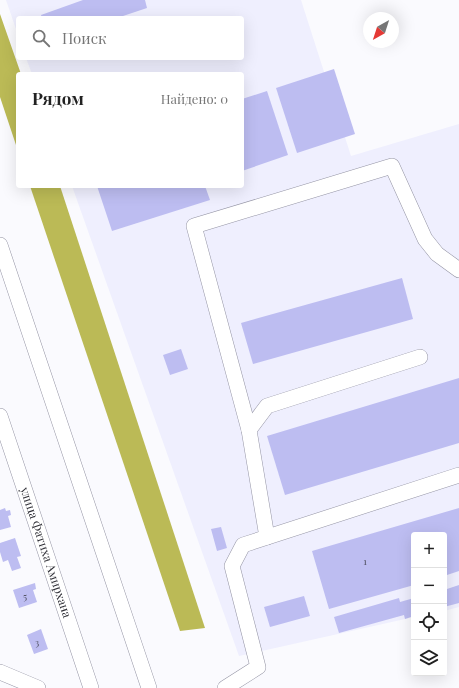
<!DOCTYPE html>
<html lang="ru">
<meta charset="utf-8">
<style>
body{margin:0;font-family:"Playfair Display",serif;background:#f6f6f6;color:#222}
.controls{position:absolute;right:12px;bottom:12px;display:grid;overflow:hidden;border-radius:4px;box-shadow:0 4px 16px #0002}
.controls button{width:36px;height:36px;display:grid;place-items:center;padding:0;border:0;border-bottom:1px solid #e0e0e0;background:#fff;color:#222;font:20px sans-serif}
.compass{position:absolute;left:363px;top:12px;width:36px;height:36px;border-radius:50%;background:#fff;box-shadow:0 4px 16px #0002;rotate:219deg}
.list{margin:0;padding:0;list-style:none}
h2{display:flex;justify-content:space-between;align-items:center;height:52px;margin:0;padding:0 16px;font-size:17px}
h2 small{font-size:13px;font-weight:400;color:#767676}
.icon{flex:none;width:22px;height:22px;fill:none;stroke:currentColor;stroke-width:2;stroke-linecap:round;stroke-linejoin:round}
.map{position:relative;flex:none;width:459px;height:688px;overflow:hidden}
.search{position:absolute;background:#fff;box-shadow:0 4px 16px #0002;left:16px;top:16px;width:228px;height:44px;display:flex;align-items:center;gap:10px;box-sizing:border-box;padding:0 14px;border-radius:4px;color:#767676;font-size:15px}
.panel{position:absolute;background:#fff;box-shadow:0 4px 16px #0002;left:16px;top:72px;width:228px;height:116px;border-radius:4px}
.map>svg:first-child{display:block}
.built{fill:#efeffe}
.forest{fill:#bbba56}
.building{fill:#bdbdf1}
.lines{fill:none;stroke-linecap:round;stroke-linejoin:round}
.minor-casing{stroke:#9494a4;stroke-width:16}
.minor{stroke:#fff;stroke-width:15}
.labels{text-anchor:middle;stroke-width:3;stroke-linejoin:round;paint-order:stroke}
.number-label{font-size:10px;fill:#545466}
.street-label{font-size:12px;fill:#313138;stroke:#fff}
</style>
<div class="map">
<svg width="459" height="688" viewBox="0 0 459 688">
<rect width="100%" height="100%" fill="#fafafe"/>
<polygon class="built" points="6,0 301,0 351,156 459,124 459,607 444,611 444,535 414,535 414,617 239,656 72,186 242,186 242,74 32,74 26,58 242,58 242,18 18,18 18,35"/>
<g class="forest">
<polygon points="0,14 21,74 18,74 18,151 0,97"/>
<polygon points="30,186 60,186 205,628 180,631"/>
</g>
<g class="building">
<polygon points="83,0 145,0 147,8 117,18 42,18 41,15"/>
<polygon points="334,69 355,134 297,153 276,88"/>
<polygon points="267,91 288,155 242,171 242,99"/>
<polygon points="97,186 205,186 210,200 112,231"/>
<polygon points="402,278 413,319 253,364 241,323"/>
<polygon points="181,349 188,369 170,375 163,355"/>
<polygon points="459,378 459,443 285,495 267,436"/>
<polygon points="5,508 6,511 10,510 11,515 8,516 11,527 0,530 0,510"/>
<polygon points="459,508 459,571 444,576 444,535 414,535 414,585 329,609 312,551"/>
<polygon points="221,527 227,548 217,551 211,529"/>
<polygon points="15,538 21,556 17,557 21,568 12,571 8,560 3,562 0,552 0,543"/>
<polygon points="35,583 36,589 33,590 37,602 19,608 13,590"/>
<polygon points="459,585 459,603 444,607 444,590"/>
<polygon points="304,596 310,616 270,627 264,607"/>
<polygon points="399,598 400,602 414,598 414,616 405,619 404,615 339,633 334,617"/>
<polygon points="41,629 48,649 34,654 27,635"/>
</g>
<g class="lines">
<defs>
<g id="minor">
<polyline points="0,245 149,688"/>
<path id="s1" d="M0 416 91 688"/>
<polyline points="249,430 194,226 392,166 425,239 437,254 459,270"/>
<polyline points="267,537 249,430 267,406 420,357"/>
<polyline points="0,672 38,688"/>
<polyline points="225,688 258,667 232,566 243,545 459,475"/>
</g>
</defs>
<use href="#minor" class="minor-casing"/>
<use href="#minor" class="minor"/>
</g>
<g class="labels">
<g class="number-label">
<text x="365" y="565">1</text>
<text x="25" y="600">5</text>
<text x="37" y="646">3</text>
</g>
<g class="street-label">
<text dy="4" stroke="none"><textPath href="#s1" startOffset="144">улица Фатиха Амирхана</textPath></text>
</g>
</g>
</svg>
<div class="controls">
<button>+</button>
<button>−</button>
<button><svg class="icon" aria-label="locate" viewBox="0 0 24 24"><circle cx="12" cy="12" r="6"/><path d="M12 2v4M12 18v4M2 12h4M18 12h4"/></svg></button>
<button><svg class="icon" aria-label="layers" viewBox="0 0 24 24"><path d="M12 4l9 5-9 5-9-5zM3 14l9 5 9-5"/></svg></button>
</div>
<svg class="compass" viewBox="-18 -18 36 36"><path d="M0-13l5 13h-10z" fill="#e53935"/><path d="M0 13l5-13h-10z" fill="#767676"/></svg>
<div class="search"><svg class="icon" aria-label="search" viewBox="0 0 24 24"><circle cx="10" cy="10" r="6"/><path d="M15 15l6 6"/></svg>Поиск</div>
<section class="panel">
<h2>Рядом<small>Найдено: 0</small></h2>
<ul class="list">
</ul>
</section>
</div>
